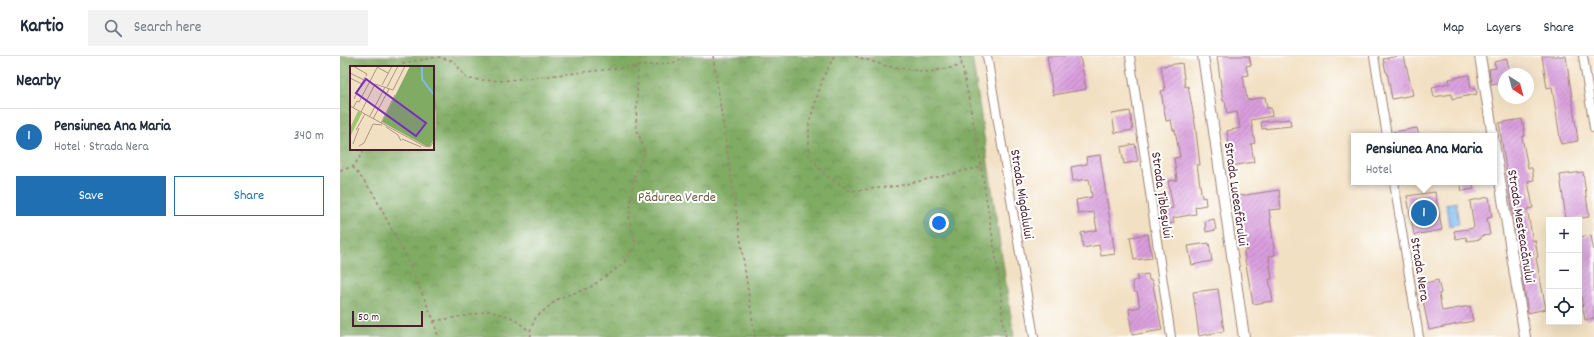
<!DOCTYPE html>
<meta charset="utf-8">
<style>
body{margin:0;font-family:Dekko,sans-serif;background:#f2f2f3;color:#1f2937}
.controls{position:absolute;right:12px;bottom:12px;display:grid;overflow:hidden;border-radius:0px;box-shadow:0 4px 16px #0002}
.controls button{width:36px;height:36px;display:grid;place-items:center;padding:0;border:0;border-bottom:1px solid #e0e1e3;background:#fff;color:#1f2937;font:20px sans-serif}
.compass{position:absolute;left:1158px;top:12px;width:36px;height:36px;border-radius:50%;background:#fff;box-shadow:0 4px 16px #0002;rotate:144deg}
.scale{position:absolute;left:12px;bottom:10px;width:71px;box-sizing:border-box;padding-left:4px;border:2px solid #4a1f2b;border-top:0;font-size:11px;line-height:14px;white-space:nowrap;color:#4a1f2b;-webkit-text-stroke:3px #fff;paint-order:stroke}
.you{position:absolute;left:599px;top:167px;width:14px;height:14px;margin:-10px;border:3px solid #fff;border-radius:50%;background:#1a73e8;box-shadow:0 0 0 6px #1a73e833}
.badge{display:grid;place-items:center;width:26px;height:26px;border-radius:50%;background:#1f6fb2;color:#fff;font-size:13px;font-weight:700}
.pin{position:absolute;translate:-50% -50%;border:2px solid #fff;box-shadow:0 1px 4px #0006}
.popup{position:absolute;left:1011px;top:77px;width:146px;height:52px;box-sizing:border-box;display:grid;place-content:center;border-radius:0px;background:#fff;filter:drop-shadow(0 1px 3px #0005);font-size:13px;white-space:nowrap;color:#747a83}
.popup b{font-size:15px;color:#1f2937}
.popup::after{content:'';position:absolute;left:50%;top:100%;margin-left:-8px;border:8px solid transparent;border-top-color:#fff}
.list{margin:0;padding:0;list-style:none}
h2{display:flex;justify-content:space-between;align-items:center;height:52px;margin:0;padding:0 16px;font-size:17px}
h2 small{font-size:13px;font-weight:400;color:#747a83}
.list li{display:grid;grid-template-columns:26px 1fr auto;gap:12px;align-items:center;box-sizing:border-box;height:56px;padding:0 16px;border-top:1px solid #e0e1e3}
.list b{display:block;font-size:15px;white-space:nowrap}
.list p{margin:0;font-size:13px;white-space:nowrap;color:#747a83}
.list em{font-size:13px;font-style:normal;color:#747a83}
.actions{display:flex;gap:8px;padding:12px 16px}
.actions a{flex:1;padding:9px 0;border:1px solid #1f6fb2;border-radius:0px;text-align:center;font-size:14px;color:#1f6fb2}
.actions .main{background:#1f6fb2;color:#fff}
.icon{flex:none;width:22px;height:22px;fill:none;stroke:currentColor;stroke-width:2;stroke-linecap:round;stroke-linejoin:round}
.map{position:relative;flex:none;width:1254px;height:281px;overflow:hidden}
header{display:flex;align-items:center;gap:24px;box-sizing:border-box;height:56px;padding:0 20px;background:#fff;border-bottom:1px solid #e0e1e3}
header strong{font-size:19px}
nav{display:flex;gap:22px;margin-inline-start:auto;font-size:14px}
.search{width:280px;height:36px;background:#f2f2f3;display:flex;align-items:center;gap:10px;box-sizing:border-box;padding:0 14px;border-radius:0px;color:#747a83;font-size:15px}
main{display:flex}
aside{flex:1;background:#fff}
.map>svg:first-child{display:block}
.forest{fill:url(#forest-crowns);stroke:#656547;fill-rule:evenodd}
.water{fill:#7ebaf0;stroke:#646c8e}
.building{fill:url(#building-hatch)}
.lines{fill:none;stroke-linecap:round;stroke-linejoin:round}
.minor-casing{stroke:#9e8076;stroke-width:10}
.tertiary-casing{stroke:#9e8076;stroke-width:12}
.path{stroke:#9e8076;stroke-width:1.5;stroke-dasharray:3 3;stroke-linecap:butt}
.minor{stroke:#fff;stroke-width:8}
.tertiary{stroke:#fff;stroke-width:10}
.labels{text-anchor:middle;stroke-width:4;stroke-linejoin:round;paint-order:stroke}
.street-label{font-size:14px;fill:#4a1f2b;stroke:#fff}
.park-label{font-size:14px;fill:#685944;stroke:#fff}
.inset-river{fill:none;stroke:#7ebaf0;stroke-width:2}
.inset-road{fill:none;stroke:#af9386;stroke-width:1}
.view{fill:#7b2cbf;fill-opacity:0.15;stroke:#7b2cbf;stroke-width:2}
.inset-edge{fill:none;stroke:#4a1f2b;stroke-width:2}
</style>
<header>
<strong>Kartio</strong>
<div class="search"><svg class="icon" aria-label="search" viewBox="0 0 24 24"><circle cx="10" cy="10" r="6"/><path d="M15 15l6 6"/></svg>Search here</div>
<nav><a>Map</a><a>Layers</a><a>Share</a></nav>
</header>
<main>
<aside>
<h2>Nearby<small></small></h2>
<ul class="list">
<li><span class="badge">1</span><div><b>Pensiunea Ana Maria</b><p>Hotel · Strada Nera</p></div><em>340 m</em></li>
</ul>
<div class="actions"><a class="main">Save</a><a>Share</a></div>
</aside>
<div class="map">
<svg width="1254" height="281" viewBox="0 0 1254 281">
<defs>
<pattern id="forest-crowns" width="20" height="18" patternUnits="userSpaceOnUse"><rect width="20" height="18" fill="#80ab63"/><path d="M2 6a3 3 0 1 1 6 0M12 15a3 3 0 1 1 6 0" fill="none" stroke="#6b8b52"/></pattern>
<pattern id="building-hatch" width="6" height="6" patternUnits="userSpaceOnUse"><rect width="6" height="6" fill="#d99edd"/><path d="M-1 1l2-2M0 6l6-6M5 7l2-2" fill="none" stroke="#b280b3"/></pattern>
</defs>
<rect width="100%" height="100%" fill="#fff"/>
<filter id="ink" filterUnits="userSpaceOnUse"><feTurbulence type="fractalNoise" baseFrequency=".025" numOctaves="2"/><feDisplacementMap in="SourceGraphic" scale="8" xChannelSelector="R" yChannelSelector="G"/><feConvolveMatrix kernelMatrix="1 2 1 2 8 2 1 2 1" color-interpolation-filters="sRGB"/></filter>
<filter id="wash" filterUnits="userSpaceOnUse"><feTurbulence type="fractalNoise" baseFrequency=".012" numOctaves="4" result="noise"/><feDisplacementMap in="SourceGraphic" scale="16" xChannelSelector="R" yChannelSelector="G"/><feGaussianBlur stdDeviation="0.9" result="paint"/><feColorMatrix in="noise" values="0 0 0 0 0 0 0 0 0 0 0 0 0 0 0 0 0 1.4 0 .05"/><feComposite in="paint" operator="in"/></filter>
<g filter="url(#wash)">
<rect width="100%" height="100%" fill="#f2e0c2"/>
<path class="forest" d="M0 0H632L674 281H0ZM11 11H93V93H11Z"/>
<polygon class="water" points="1116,146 1119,168 1109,170 1106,148"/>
<g id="blocks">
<g class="building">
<polygon points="707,0 740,0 746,33 713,39"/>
<polygon points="877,0 909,0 911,9 906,10 908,19 903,20 907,44 925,41 927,52 931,52 932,60 911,64 915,87 911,88 914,106 892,110 887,75 900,72 897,56 887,58 885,45 883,45"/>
<polygon points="1058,0 1064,0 1073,39 1052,43 1047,16 1046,16 1043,3"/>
<polygon points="1202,0 1226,0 1238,85 1221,88 1212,31 1207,32"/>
<polygon points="1167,3 1170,18 1164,18 1164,26 1151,28 1149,13 1156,12 1154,6"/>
<polygon points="842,7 845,31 848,30 855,67 860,109 857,109 862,142 865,141 866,149 855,151 856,158 833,162 834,167 821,169 819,159 827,158 826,153 833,152 828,125 837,124 834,102 840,101 835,74 833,74 831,64 826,65 821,35 825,34 821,10"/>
<polygon points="1129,19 1131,32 1135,31 1137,38 1112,43 1112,38 1094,41 1092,31 1110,27 1109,23"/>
<polygon points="790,55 793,74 775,77 772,58"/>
<polygon points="950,63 951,70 922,73 921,66"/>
<polygon points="1182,63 1185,80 1182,81 1188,112 1192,112 1194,124 1188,125 1193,152 1187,153 1193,185 1195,184 1198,201 1196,202 1206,253 1188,257 1159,67"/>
<polygon points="1077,72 1079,80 1053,80 1053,76"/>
<polygon points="795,88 798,105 784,108 781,91"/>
<polygon points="760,99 775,198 761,200 759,189 743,192 741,177 757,174 754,156 738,158 736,144 752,141 751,134 749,123 733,125 731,111 747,108 746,101"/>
<polygon points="1243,116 1249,161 1226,164 1220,119"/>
<polygon points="1120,126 1132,126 1134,133 1122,135"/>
<polygon points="939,134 941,153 929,154 935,199 929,200 932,223 929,223 933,245 913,248 905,203 904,195 907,195 898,140"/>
<polygon points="1095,136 1102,174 1074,179 1067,140"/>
<polygon points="1149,141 1152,161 1147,162 1150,179 1141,180 1141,183 1127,185 1126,181 1116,183 1114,175 1134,172 1130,145"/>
<polygon points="874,163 876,174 866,176 865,165"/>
<polygon points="808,178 812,202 794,204 790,181"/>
<polygon points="1251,179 1254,197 1254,262 1245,264 1239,228 1239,181"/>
<polygon points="869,187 872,205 852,209 848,190"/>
<polygon points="808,218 809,224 812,224 822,274 792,279 789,253 800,251 797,236 794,236 792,225 798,224 797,220"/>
<polygon points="1098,224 1101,237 1099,238 1102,255 1130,250 1133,265 1089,274 1082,240 1084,240 1082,228"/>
<polygon points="878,233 884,275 859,280 853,236"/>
</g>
</g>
</g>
<g filter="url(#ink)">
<use href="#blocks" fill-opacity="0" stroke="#9e8076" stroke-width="1"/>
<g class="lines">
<defs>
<g id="minor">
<polyline points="647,0 694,281"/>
<polyline points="790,0 831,281"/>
<polyline points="1034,0 1047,80"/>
<polyline points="1243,0 1254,72"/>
<polyline points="1054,126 1079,281"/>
</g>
<g id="tertiary">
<polyline points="863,0 904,281"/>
<polyline points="1140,0 1153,80"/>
<polyline points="1154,87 1185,281"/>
</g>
</defs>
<use href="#minor" class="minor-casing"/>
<use href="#tertiary" class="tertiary-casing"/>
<g class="path">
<polyline points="373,0 415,281"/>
<polyline points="494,0 483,22 469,67 469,99 485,119 511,135 558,130 641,111"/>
<polyline points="515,0 546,10 588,16 621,10"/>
<polyline points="620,0 637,84 660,228 663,269 666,281"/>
<polyline points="57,11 68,6 98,1 114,5 127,23 160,25 338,6 343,0"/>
<polyline points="13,111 33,137 66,201 94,265 98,281"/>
<polyline points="0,114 13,111 23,97 23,93"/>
<polyline points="94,265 135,258 148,255 171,261 190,275"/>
<polyline points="191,281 190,275 196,261 219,242 249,232 282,209 296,189 289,163 293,123 305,96 296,71 298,11"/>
</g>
<use href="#minor" class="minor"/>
<use href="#tertiary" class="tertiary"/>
</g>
</g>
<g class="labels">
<g class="street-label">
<text transform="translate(683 138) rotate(81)" y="5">Strada Migdalului</text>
<text transform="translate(897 138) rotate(82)" y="5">Strada Luceafărului</text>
<text transform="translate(823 139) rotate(82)" y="5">Strada Țibleșului</text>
<text transform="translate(1182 170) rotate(81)" y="5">Strada Mesteacănului</text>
<text transform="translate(1081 213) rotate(81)" y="5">Strada Nera</text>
</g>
<g class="park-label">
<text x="337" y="145">Pădurea Verde</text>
</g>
</g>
<g transform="translate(10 10)">
<rect width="84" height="84" fill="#f2e0c2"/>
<path d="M8 45 12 47 1 69 0 62Z" fill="#a0c671"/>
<path d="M60 0H84V73L80 80H76L32 56Z" fill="#80ab63"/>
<path class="inset-river" d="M72 0V13L84 29"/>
<path class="inset-road" d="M3 0 17 8 16 10M27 1 38 7M0 7 14 14M0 12 12 18M32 19 42 0M37 21 48 0M4 33 15 11M0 40 74 80 80 81 84 75M3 42 7 35 9 36 28 0M11 46 25 18 43 24 55 0M20 50 35 21M23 53 39 23M31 57 45 29M36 61 48 69 51 75M6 64 15 48M52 73 71 81M3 78 9 62M9 80 14 77 23 58 32 59"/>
<path class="view" d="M16 13 76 57 66 70 6 27Z"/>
<rect width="84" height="84" class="inset-edge"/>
</g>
</svg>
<div class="controls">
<button>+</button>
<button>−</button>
<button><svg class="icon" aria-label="locate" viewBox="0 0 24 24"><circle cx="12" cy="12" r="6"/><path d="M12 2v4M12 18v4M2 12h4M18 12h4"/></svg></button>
</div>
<svg class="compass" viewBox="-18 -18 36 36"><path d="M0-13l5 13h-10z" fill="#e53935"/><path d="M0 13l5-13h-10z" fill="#747a83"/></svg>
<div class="scale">50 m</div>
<div class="you"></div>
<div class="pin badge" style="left:1084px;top:157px">1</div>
<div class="popup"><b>Pensiunea Ana Maria</b>Hotel</div>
</div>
</main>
